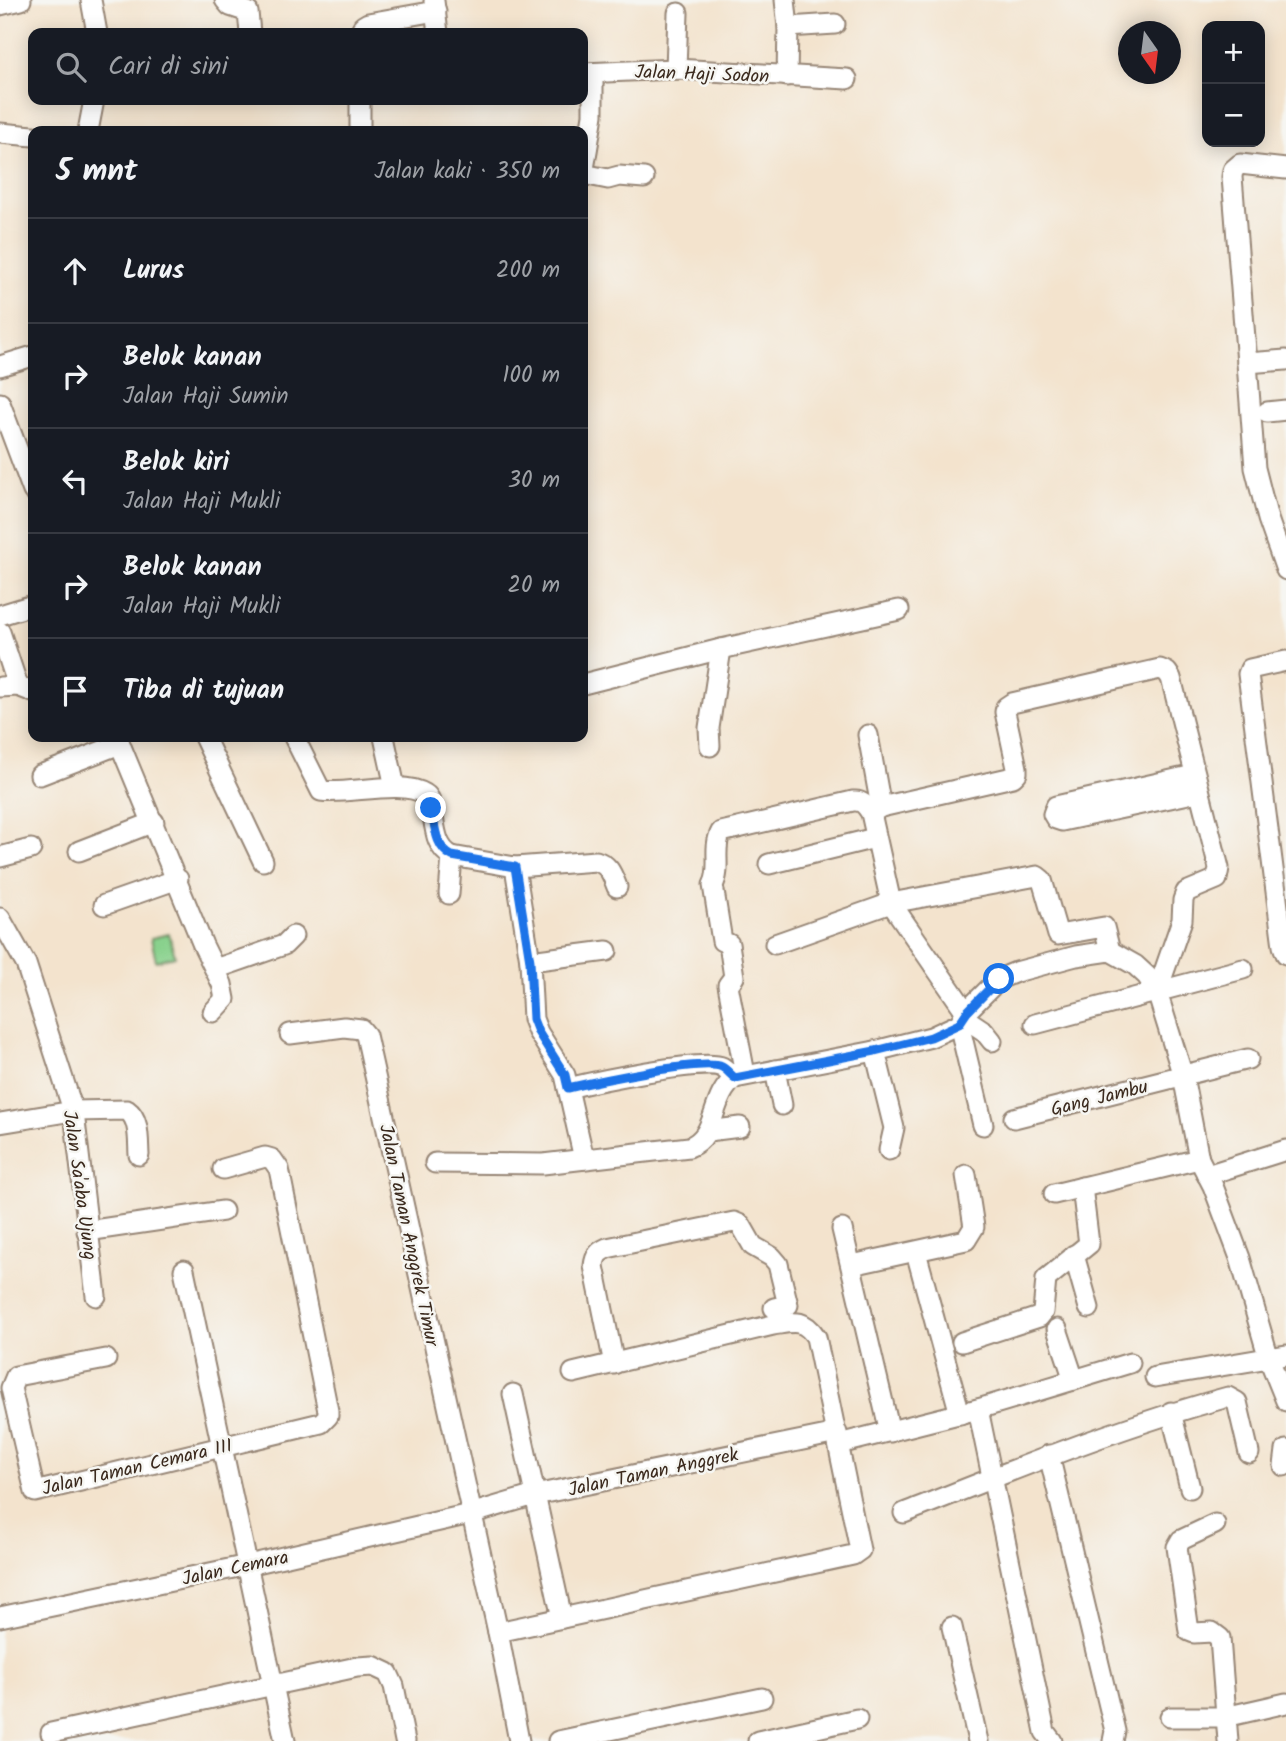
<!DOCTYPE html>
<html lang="id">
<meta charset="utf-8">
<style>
body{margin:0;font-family:Kalam,sans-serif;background:#242831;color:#f1f3f6}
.controls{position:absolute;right:21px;top:21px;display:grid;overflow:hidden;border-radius:14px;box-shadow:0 4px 18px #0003}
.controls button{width:63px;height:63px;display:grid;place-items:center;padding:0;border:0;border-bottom:2px solid #363941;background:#171b24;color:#f1f3f6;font:35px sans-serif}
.compass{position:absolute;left:1118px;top:21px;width:63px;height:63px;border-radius:50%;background:#171b24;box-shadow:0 4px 18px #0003;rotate:166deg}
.stop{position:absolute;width:21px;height:21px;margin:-16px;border:5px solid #1a73e8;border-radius:50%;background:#fff}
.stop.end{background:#1a73e8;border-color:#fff;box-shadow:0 2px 7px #0008}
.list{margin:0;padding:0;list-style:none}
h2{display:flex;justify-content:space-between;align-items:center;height:91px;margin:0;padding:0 28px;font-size:30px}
h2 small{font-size:23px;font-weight:400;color:#9ea1a6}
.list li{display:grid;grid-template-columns:46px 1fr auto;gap:21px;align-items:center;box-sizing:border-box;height:105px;padding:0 28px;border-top:2px solid #363941}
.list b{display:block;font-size:26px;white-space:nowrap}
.list p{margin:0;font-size:23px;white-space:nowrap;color:#9ea1a6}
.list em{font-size:23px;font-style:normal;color:#9ea1a6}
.icon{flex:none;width:38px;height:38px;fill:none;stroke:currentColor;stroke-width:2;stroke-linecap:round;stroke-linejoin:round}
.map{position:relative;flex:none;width:1286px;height:1741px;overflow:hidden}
.search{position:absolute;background:#171b24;box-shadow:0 4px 18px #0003;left:28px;top:28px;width:560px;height:77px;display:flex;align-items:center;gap:18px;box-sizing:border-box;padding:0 24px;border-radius:14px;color:#9ea1a6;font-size:26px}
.panel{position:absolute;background:#171b24;box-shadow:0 4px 18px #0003;left:28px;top:126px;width:560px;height:616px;border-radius:14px}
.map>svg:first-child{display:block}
.green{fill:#89d18d;stroke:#627e56;stroke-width:2}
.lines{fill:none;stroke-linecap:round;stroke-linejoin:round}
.minor-casing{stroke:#978676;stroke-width:23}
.minor{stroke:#fff;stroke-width:19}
.route{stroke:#1a73e8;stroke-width:9}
.labels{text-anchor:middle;stroke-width:5;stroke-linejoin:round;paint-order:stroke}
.street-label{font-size:19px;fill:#3b2a1e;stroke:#f6f6f2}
</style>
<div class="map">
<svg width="1286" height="1741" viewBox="0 0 1286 1741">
<rect width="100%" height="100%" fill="#f6f6f2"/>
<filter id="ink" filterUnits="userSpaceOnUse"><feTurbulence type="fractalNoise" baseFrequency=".0143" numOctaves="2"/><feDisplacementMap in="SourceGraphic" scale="14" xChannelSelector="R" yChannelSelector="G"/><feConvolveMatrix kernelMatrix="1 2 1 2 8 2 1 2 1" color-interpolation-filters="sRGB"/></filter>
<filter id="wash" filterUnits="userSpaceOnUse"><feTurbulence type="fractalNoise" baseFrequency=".00686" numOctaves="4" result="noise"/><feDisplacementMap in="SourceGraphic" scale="28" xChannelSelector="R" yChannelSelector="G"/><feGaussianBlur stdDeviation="1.57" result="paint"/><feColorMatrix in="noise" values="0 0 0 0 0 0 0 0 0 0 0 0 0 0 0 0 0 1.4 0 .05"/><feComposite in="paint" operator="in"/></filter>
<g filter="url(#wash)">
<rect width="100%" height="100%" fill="#f3e3cd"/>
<polygon class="green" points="169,934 175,956 156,961 151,938"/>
</g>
<g filter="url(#ink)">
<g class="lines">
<defs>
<g id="minor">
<polyline points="91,0 97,33"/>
<polyline points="225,0 230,6 248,12 250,33"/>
<polyline points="785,0 788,27 787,76"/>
<polyline points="434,1 438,33"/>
<polyline points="0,5 21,0"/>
<polyline points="788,27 835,24"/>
<polyline points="361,33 363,26 368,23 436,11"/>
<polyline points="676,69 678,13"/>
<polyline points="583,73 676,69 847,79"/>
<polyline points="360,100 360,131"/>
<polyline points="88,131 94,100"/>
<polyline points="0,133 33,136"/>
<polyline points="1286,169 1240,164 1233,170 1232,177 1247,363 1286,360"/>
<polyline points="583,174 608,179 619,176 644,178"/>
<polyline points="583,175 593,115 593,73"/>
<polyline points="1247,363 1255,468 1268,519 1286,570"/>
<polyline points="0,366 33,356"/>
<polyline points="0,403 33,491"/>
<polyline points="1267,412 1286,410"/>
<polyline points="0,615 33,605"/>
<polyline points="0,632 18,686"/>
<polyline points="1286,661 1250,669 1248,674 1283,946 1286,954"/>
<polyline points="583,684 721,649 899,610"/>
<polyline points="0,687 18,686 33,692"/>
<polyline points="868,735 881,807"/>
<polyline points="117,737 203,945 222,984 225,999 213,1012"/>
<polyline points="204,737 263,861"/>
<path d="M294 737 321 791C348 795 402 779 425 794 430 797 431 803 432 809 435 826 435 848 452 856L515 867 596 861C610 865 612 875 617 887"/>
<polyline points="384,737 395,787"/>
<polyline points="710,746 709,728 721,649"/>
<polyline points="40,775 120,744"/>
<polyline points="1194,775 1056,806 1053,814 1056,819 1062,821 1198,792"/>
<polyline points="871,813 881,807 1013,777 1017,773 1017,768 1005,712 1006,707 1012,703 1160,669 1167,672 1171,678 1219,868 1217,879 1186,892 1183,900 1182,920 1157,992"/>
<polyline points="79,851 154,822"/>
<polyline points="0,857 31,849"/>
<polyline points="769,864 875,838"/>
<polyline points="515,867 530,961 533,1019 538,1032 565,1075 584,1159"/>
<polyline points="449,894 452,856"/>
<polyline points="104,905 178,879"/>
<polyline points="0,918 26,964 74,1113 96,1296"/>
<polyline points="775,944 891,903 1037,876 1042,880 1058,935 1104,927 1110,951"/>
<polyline points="530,961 607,951"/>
<polyline points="215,969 284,945 293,936"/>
<polyline points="963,1017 984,1031 992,1041"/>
<polyline points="959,1024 983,1125"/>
<polyline points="1035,1024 1243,969"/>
<polyline points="290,1034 344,1027 361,1029 366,1035 498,1632 519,1741"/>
<polyline points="875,1051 894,1128 889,1150"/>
<polyline points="775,1070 782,1105"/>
<path d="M745 1074 728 985 734 977 729 944 722 941 713 885C722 869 712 848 721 832L853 801C863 800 866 806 871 813L891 903 966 1012"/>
<path d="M568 1088C593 1082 704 1058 722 1067 726 1069 731 1075 735 1078"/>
<polyline points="1014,1118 1248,1059"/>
<path d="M0 1123 73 1111 127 1110C140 1119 138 1140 139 1155"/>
<polyline points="708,1131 740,1127"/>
<path d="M435 1163 543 1164 689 1147C719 1135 709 1098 735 1078L875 1051 931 1037 959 1024 966 1012 999 979 1016 972 1076 956 1110 951 1135 965 1147 976 1157 992 1183 1076 1199 1159 1213 1186 1240 1258 1269 1359 1286 1401"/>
<polyline points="1207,1175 1286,1150"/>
<polyline points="1054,1194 1199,1159"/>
<polyline points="842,1229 890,1432"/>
<polyline points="87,1231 223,1211"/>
<polyline points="916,1252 960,1414"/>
<polyline points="1074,1255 1089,1308"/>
<polyline points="852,1265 966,1240 974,1227 966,1175"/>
<polyline points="184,1270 285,1741"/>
<polyline points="1057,1329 1074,1380"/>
<polyline points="962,1342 1039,1317 1043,1312 1046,1279 1089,1244 1082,1187"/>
<polyline points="106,1359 16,1376 11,1388 35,1492 321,1423 328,1416 328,1411 279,1169 272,1159 265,1157 223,1169"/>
<path d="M614 1364 594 1266C595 1256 598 1252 607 1248L734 1222 741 1225 753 1246 772 1257 778 1264 788 1305 774 1308"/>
<polyline points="1155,1377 1286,1355"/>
<polyline points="513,1394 562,1618"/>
<polyline points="978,1409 1045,1732 1052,1741"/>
<polyline points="1171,1412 1190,1488"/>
<polyline points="839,1444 978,1409 1130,1363"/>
<polyline points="1049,1455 1115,1731 1113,1741"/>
<polyline points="1284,1466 1286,1450"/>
<path d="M904 1513C1011 1471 1117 1427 1228 1397L1237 1402 1249 1453"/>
<polyline points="1215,1524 1181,1540 1177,1547 1189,1631 1194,1633 1212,1632 1220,1638 1228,1741"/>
<polyline points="0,1617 248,1565 470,1514 535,1495 837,1433"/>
<polyline points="952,1627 978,1741"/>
<path d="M498 1632 853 1555 860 1550 816 1337C803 1318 794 1322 773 1325L573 1373"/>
<polyline points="1170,1717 1225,1717 1286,1703"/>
<polyline points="51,1733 357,1667 373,1666 388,1673 394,1686 405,1741"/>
<polyline points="558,1741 762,1698"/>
<polyline points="758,1741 857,1719"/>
</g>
</defs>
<use href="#minor" class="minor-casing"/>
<use href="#minor" class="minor"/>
</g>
</g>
<g class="lines" filter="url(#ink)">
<path class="route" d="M431 808C435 825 435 848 452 856L515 867 530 961 533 1019 538 1032 565 1075 568 1088C593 1082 704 1058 722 1067 726 1069 731 1075 735 1078L875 1051 931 1037 959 1024 967 1012 999 979"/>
</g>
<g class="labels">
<g class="street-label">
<text transform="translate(702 73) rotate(2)" y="7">Jalan Haji Sodon</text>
<text transform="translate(1099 1097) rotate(-14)" y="7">Gang Jambu</text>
<text transform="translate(81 1185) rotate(82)" y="7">Jalan Sa'aba Ujung</text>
<text transform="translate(410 1235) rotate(78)" y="7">Jalan Taman Anggrek Timur</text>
<text transform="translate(137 1466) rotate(-13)" y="7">Jalan Taman Cemara III</text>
<text transform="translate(653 1471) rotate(-12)" y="7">Jalan Taman Anggrek</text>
<text transform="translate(235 1567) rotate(-12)" y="7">Jalan Cemara</text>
</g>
</g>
</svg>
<div class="controls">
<button>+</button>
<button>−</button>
</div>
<svg class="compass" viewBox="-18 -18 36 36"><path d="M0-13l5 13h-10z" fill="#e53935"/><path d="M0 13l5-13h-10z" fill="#9ea1a6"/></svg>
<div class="stop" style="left:999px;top:979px"></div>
<div class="stop end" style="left:431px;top:808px"></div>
<div class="search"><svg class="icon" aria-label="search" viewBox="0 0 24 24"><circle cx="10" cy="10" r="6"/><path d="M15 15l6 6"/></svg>Cari di sini</div>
<section class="panel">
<h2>5 mnt<small>Jalan kaki · 350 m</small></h2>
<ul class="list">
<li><svg class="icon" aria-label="ahead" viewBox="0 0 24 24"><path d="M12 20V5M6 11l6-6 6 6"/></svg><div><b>Lurus</b></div><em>200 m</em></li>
<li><svg class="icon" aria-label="right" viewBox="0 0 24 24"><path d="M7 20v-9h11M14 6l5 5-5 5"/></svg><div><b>Belok kanan</b><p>Jalan Haji Sumin</p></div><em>100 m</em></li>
<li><svg class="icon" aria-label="left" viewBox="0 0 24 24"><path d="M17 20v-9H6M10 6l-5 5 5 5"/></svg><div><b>Belok kiri</b><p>Jalan Haji Mukli</p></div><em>30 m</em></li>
<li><svg class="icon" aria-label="right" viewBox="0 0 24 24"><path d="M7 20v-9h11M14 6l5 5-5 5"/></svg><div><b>Belok kanan</b><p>Jalan Haji Mukli</p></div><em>20 m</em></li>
<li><svg class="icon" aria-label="arrive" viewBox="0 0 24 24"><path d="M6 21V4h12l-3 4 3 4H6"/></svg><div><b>Tiba di tujuan</b></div></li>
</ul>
</section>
</div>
